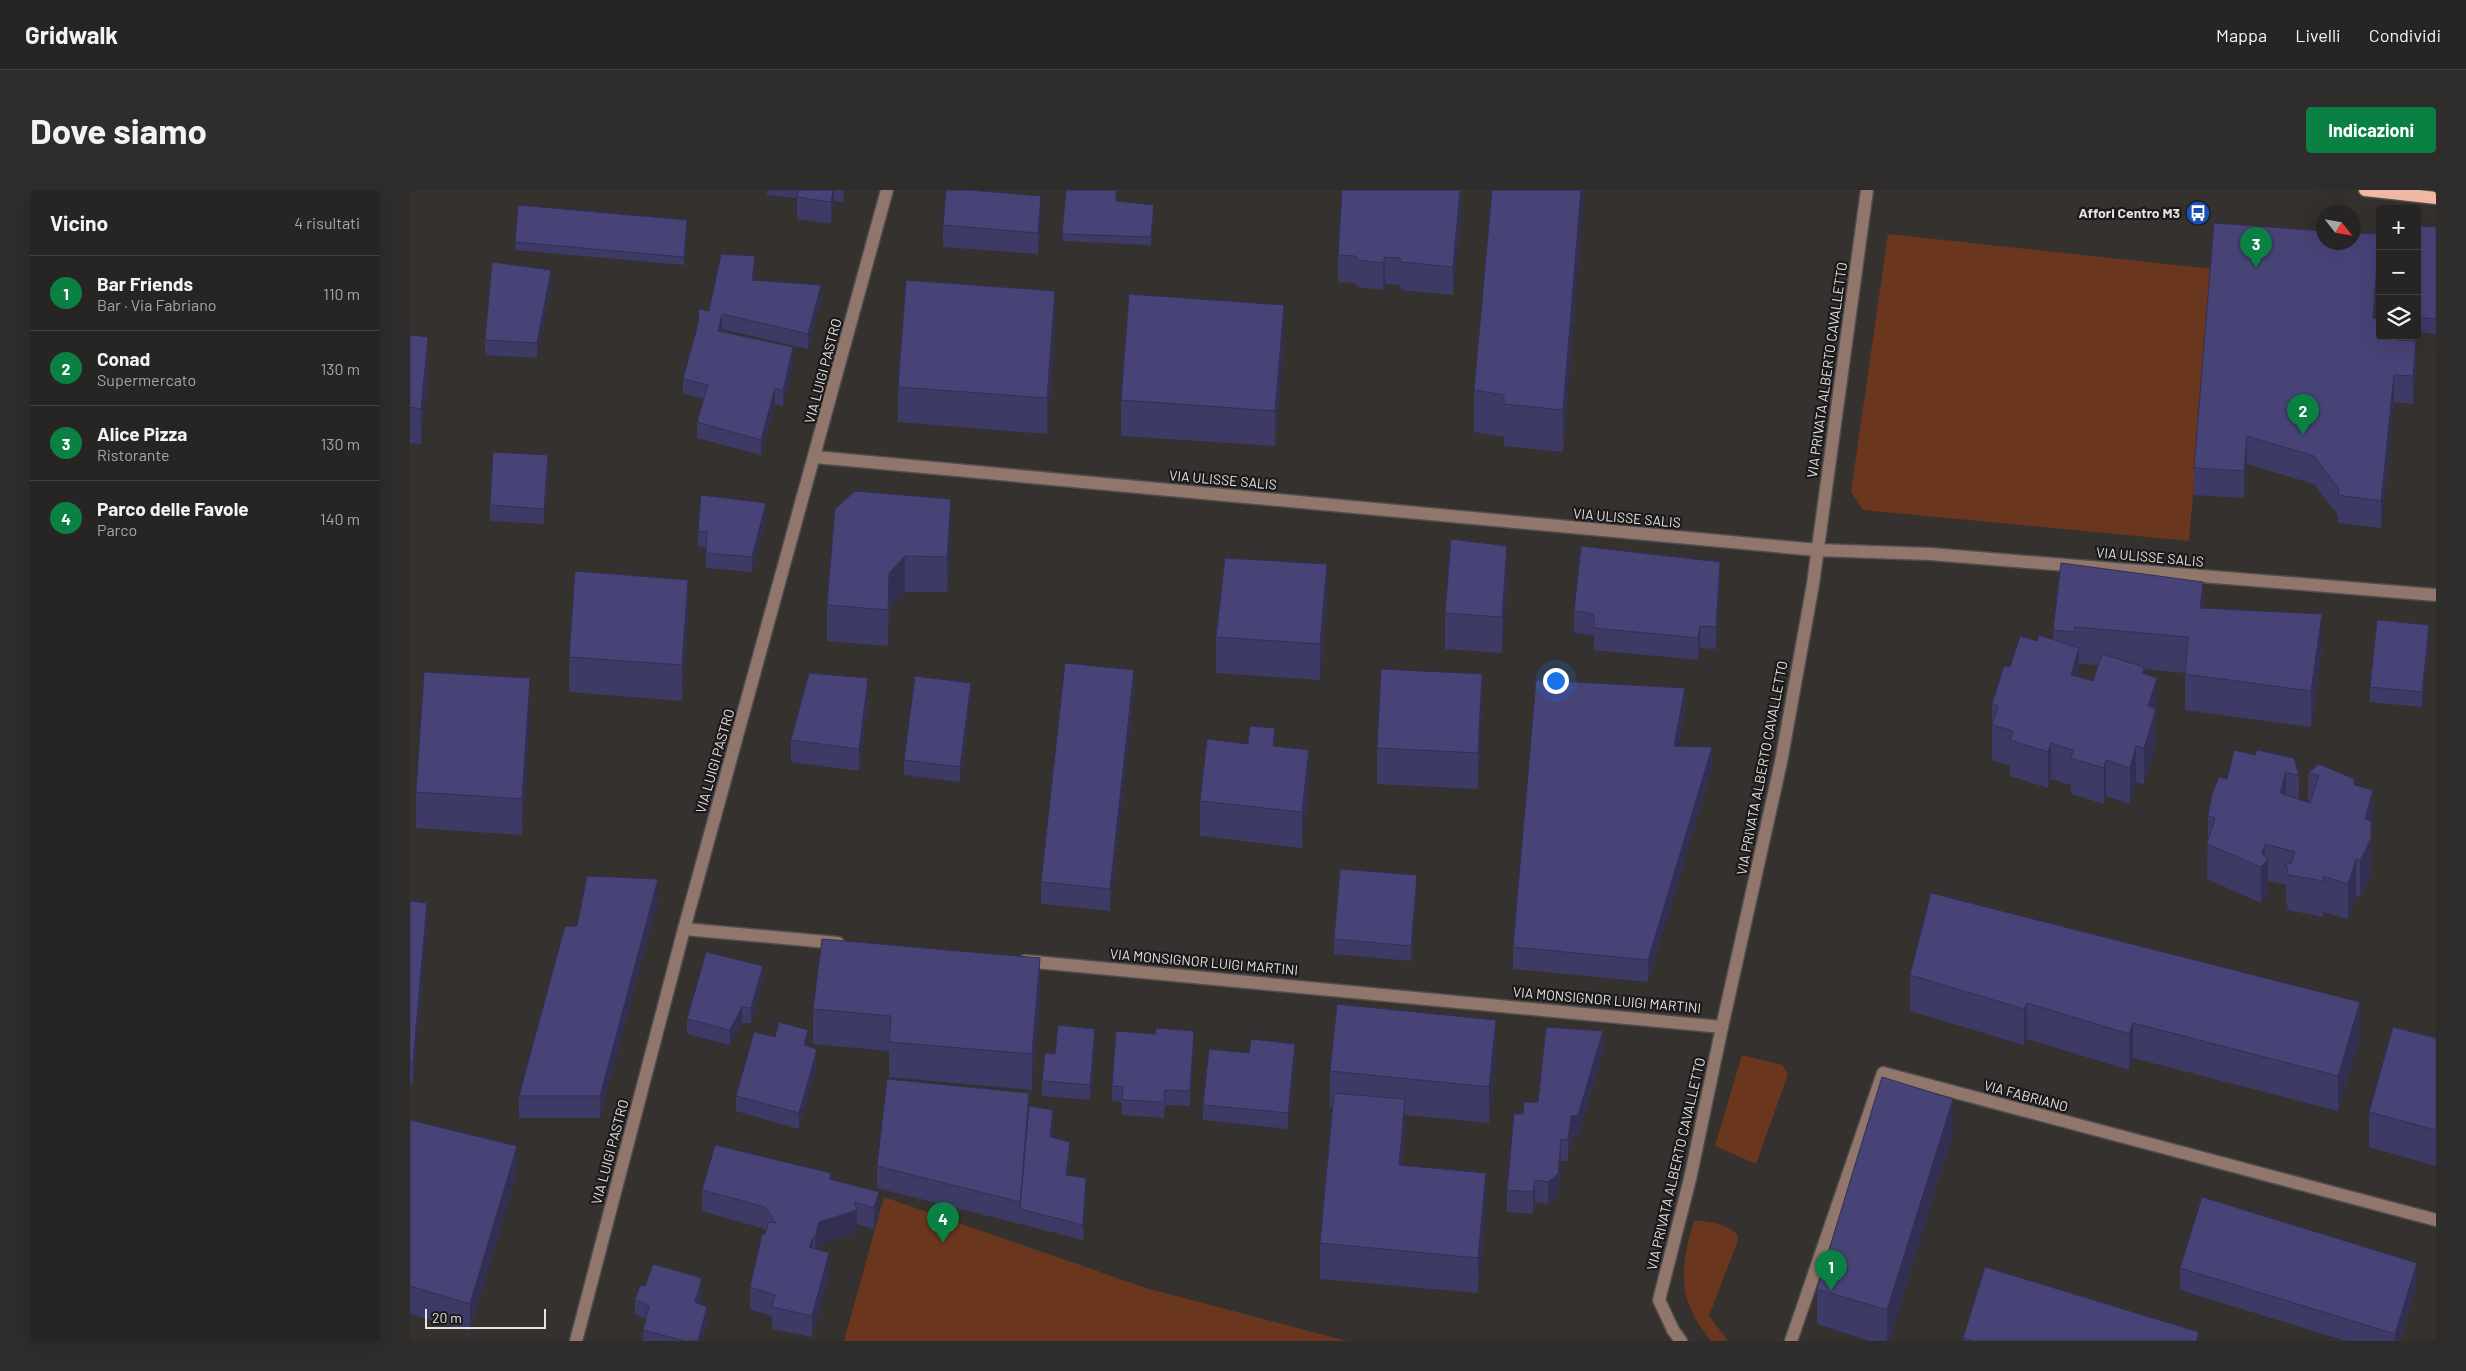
<!DOCTYPE html>
<html lang="it">
<meta charset="utf-8">
<style>
body{margin:0;font-family:Barlow,sans-serif;background:#2f2d2b;color:#f1f3f6}
.controls{position:absolute;right:15px;top:15px;display:grid;overflow:hidden;border-radius:5px;box-shadow:0 5px 20px #0002}
.controls button{width:45px;height:45px;display:grid;place-items:center;padding:0;border:0;border-bottom:1px solid #434241;background:#272523;color:#f1f3f6;font:25px sans-serif}
.compass{position:absolute;left:1906px;top:15px;width:45px;height:45px;border-radius:50%;background:#272523;box-shadow:0 5px 20px #0002;rotate:121deg}
.scale{position:absolute;left:15px;bottom:12px;width:121px;box-sizing:border-box;padding-left:5px;border:2px solid #e5e3e2;border-top:0;font-size:14px;line-height:18px;white-space:nowrap;color:#e5e3e2;-webkit-text-stroke:4px #1b1919;paint-order:stroke}
.you{position:absolute;left:1145px;top:490px;width:18px;height:18px;margin:-12px;border:4px solid #fff;border-radius:50%;background:#1a73e8;box-shadow:0 0 0 8px #1a73e833}
.badge{display:grid;place-items:center;width:32px;height:32px;border-radius:50%;background:#0b8043;color:#fff;font-size:16px;font-weight:700}
.pin{position:absolute;translate:-50% -41px;filter:drop-shadow(0 1px 2px #0008)}
.pin::after{content:'';position:absolute;top:26px;width:18px;height:15px;background:inherit;clip-path:polygon(0 0,100% 0,50% 100%)}
.list{margin:0;padding:0;list-style:none}
h2{display:flex;justify-content:space-between;align-items:center;height:65px;margin:0;padding:0 20px;font-size:21px}
h2 small{font-size:16px;font-weight:400;color:#a4a5a6}
.list li{display:grid;grid-template-columns:32px 1fr auto;gap:15px;align-items:center;box-sizing:border-box;height:75px;padding:0 20px;border-top:1px solid #434241}
.list b{display:block;font-size:19px;white-space:nowrap}
.list p{margin:0;font-size:16px;white-space:nowrap;color:#a4a5a6}
.list em{font-size:16px;font-style:normal;color:#a4a5a6}
.icon{flex:none;width:28px;height:28px;fill:none;stroke:currentColor;stroke-width:2;stroke-linecap:round;stroke-linejoin:round}
.map{position:relative;flex:none;width:2026px;height:1151px;overflow:hidden;border-radius:5px}
header{display:flex;align-items:center;gap:30px;box-sizing:border-box;height:70px;padding:0 25px;background:#272523;border-bottom:1px solid #434241}
header strong{font-size:24px}
nav{display:flex;gap:28px;margin-inline-start:auto;font-size:18px}
.intro{display:flex;align-items:center;justify-content:space-between;box-sizing:border-box;height:120px;padding:0 30px}
h1{margin:0;font-size:35px}
.button{padding:12px 22px;border-radius:5px;background:#0b8043;color:#fff;font-size:18px;font-weight:700}
main{display:flex;gap:30px;padding:0 30px}
aside{flex:1;background:#272523;border-radius:5px;box-shadow:0 5px 20px #0002}
.map>svg:first-child{display:block}
.green{fill:#6a361e}
.lines{fill:none;stroke-linecap:round;stroke-linejoin:round}
.minor-casing{stroke:#504d4c;stroke-width:15}
.major-casing{stroke:#504d4c;stroke-width:15}
.minor{stroke:#91766c;stroke-width:12}
.major{stroke:#f1b8a5;stroke-width:12}
.wall{fill:#3e3a66;fill-rule:evenodd}
.shaded-wall{fill:#322f53}
.building{fill:#484377;stroke:#322f53}
.labels{text-anchor:middle;stroke-width:4.5;stroke-linejoin:round;paint-order:stroke}
.poi-label{font-size:14px;font-weight:bold;fill:#e5e3e2;stroke:#1b1919;text-anchor:end}
.street-label{font-size:14px;fill:#e5e3e2;stroke:#1b1919}
</style>
<header>
<strong>Gridwalk</strong>
<nav><a>Mappa</a><a>Livelli</a><a>Condividi</a></nav>
</header>
<div class="intro"><h1>Dove siamo</h1><a class="button">Indicazioni</a></div>
<main>
<aside>
<h2>Vicino<small>4 risultati</small></h2>
<ul class="list">
<li><span class="badge">1</span><div><b>Bar Friends</b><p>Bar · Via Fabriano</p></div><em>110 m</em></li>
<li><span class="badge">2</span><div><b>Conad</b><p>Supermercato</p></div><em>130 m</em></li>
<li><span class="badge">3</span><div><b>Alice Pizza</b><p>Ristorante</p></div><em>130 m</em></li>
<li><span class="badge">4</span><div><b>Parco delle Favole</b><p>Parco</p></div><em>140 m</em></li>
</ul>
</aside>
<div class="map">
<svg width="2026" height="1151" viewBox="0 0 2026 1151">
<rect width="100%" height="100%" fill="#34312f"/>
<g class="green">
<polygon points="1478,44 1803,79 1779,351 1453,320 1441,302"/>
<polygon points="1332,865 1372,875 1378,884 1346,974 1305,956"/>
<polygon points="474,1007 736,1098 937,1151 434,1151"/>
<path d="M1284 1031C1299 1030 1317 1035 1328 1045L1327 1053 1299 1126 1318 1151H1301C1267 1108 1269 1081 1284 1031Z"/>
</g>
<g class="lines">
<defs>
<g id="minor">
<polyline points="405,267 1407,360 1520,364 2026,405"/>
<polyline points="274,739 428,753"/>
<polyline points="615,771 1312,837"/>
<polyline points="166,1151 274,739 477,0"/>
<polyline points="1271,1151 1263,1140 1249,1110 1280,989 1312,837 1371,572 1403,394 1457,0"/>
<polyline points="1381,1151 1473,883 2026,1030"/>
</g>
<polyline id="major" points="1955,0 2026,8"/>
</defs>
<use href="#minor" class="minor-casing"/>
<use href="#major" class="major-casing"/>
<use href="#minor" class="minor"/>
<use href="#major" class="major"/>
</g>
<g class="wall">
<polygon points="357,0 434,0 433,12 424,11 421,34 387,29 387,8 357,5"/>
<polygon points="656,0 707,0 706,11 744,23 741,55 652,51"/>
<polygon points="1051,0 1051,22 1043,105 991,100 990,95 975,94 973,100 948,97 945,93 928,92 928,65"/>
<polygon points="1174,0 1153,262 1094,256 1094,247 1064,242 1064,200"/>
<polygon points="631,27 628,64 533,57 533,35"/>
<polygon points="2026,37 2026,144 2007,142 2007,42"/>
<polygon points="277,38 274,75 105,60 105,52"/>
<polygon points="1969,72 1965,128 1987,146 1987,150 2006,178 2003,214 1984,212 1971,338 1928,333 1928,325 1904,294 1837,274 1834,308 1784,305 1784,278"/>
<polygon points="345,81 344,90 411,110 398,159 312,139 312,142 383,172 373,216 365,214 351,265 287,248 287,232 294,209 273,204 273,189 299,121"/>
<polygon points="141,96 127,168 75,165 75,150"/>
<polygon points="645,137 637,244 488,232 488,197"/>
<polygon points="0,145 18,183 11,254 0,253"/>
<polygon points="874,151 865,256 711,246 711,210"/>
<polygon points="138,281 134,334 80,331 80,315"/>
<polygon points="425,319 541,345 537,402 495,402 479,418 478,456 417,451 417,415"/>
<polygon points="356,328 342,382 296,378 296,357 288,356 288,341"/>
<polygon points="1097,391 1092,463 1035,459 1035,423"/>
<polygon points="1310,394 1306,459 1290,458 1288,470 1184,460 1184,445 1164,443 1164,421"/>
<polygon points="917,410 910,490 806,483 806,447"/>
<path d="M1793 418 1912 460 1901 537 1775 520V483L1734 479V484L1747 524 1746 527V554L1734 594 1726 592 1720 614 1696 606 1694 614 1661 604V595L1641 589 1638 598 1600 586V576L1582 570V514L1600 477 1627 451 1643 450V440ZM1669 474 1688 475 1683 491 1669 487Z"/>
<polygon points="278,425 272,511 159,502 159,467"/>
<polygon points="2019,450 2012,517 1960,512 1960,497"/>
<polygon points="724,501 700,721 631,714 631,692"/>
<polygon points="561,508 550,592 494,585 494,570"/>
<polygon points="458,510 449,581 381,572 381,550"/>
<polygon points="1072,520 1068,599 967,594 967,558"/>
<polygon points="1275,520 1268,556 1302,579 1238,792 1103,779 1103,757"/>
<polygon points="120,524 112,645 6,638 6,602"/>
<polygon points="865,556 899,596 892,658 790,646 790,611"/>
<polygon points="1824,560 1889,586 1889,610 1898,613 1898,583 1909,574 1944,595 1963,636 1961,641 1961,684 1950,707 1946,705 1938,729 1913,722 1913,727 1878,720 1876,709 1876,695 1858,691 1858,705 1851,713 1797,689 1798,626 1817,589"/>
<polygon points="1007,700 1001,771 924,764 924,749"/>
<polygon points="0,711 17,735 3,894 0,894"/>
<polygon points="248,711 190,928 109,928 109,906 167,736"/>
<polygon points="1500,785 1950,848 1928,921 1723,868 1719,880 1617,849 1614,855 1500,821"/>
<polygon points="353,791 341,833 332,833 320,855 277,844 277,829"/>
<polygon points="630,803 622,900 479,887 479,861 403,854 403,819"/>
<polygon points="365,847 398,855 397,856 407,874 389,939 326,921 326,906"/>
<polygon points="2026,848 2026,976 1959,957 1959,922"/>
<polygon points="685,854 680,910 632,906 632,891 645,864"/>
<polygon points="784,856 780,916 755,915 754,928 712,925 712,912 702,911 702,896"/>
<polygon points="839,863 885,869 878,939 793,930 793,915"/>
<polygon points="1193,863 1168,946 1161,948 1158,971 1151,971 1148,1006 1138,1014 1125,1012 1123,1024 1097,1022 1097,1000 1113,924"/>
<polygon points="1086,866 1079,933 995,925 995,945 992,976 1076,1019 1068,1103 910,1089 910,1053 922,917 920,917 920,881"/>
<polygon points="619,916 643,935 642,947 660,967 658,985 676,1004 673,1050 467,998 467,976"/>
<polygon points="0,930 107,983 60,1141 0,1124"/>
<polygon points="1543,944 1479,1151 1460,1151 1407,1134 1407,1099"/>
<polygon points="421,989 469,1002 469,1024 464,1039 447,1034 447,1042 409,1054 408,1059 419,1085 402,1147 362,1139 362,1126 340,1119 340,1097 356,1041 355,1039 292,1021 292,1000"/>
<polygon points="1770,1078 2007,1095 1990,1151 1936,1151 1770,1100"/>
<polygon points="292,1103 289,1113 297,1132 292,1151 233,1151 233,1140 236,1129 225,1124 225,1109"/>
<polygon points="1553,1148 1789,1151 1553,1151"/>
</g>
<g class="shaded-wall">
<polygon points="423,0 424,0 424,11 421,34 421,12"/>
<polygon points="1050,0 1051,22 1043,105 1043,77"/>
<polygon points="1171,0 1174,0 1153,262 1153,220"/>
<polygon points="631,6 631,27 628,64 628,43"/>
<polygon points="744,15 744,23 741,55 741,47"/>
<polygon points="277,30 277,38 274,75 274,67"/>
<polygon points="1969,44 1969,72 1963,155 1963,128"/>
<polygon points="345,66 345,81 342,105 342,90"/>
<polygon points="975,67 975,94 973,100 973,73"/>
<polygon points="141,80 141,96 127,168 127,153"/>
<polygon points="411,95 411,110 398,159 398,144"/>
<polygon points="645,101 645,137 637,244 637,208"/>
<polygon points="874,115 874,151 865,256 865,221"/>
<polygon points="312,124 312,139 308,156 308,141"/>
<polygon points="18,147 18,183 11,254 11,219"/>
<polygon points="2006,151 2006,178 2003,214 2003,186"/>
<polygon points="383,157 383,172 373,216 373,201"/>
<polygon points="1984,185 1984,212 1971,338 1971,311"/>
<polygon points="365,198 365,214 351,265 351,250"/>
<polygon points="1837,246 1837,274 1834,308 1834,281"/>
<polygon points="138,265 138,281 134,334 134,319"/>
<polygon points="541,309 541,345 537,402 537,367"/>
<polygon points="356,313 356,328 342,382 342,367"/>
<polygon points="1097,356 1097,391 1092,463 1092,427"/>
<polygon points="495,366 495,402 479,418 478,456 479,383"/>
<polygon points="1310,372 1310,394 1306,459 1306,437"/>
<polygon points="917,374 917,410 910,490 910,454"/>
<polygon points="278,390 278,425 272,511 272,475"/>
<polygon points="1793,392 1793,428 1790,418"/>
<polygon points="1912,424 1912,460 1901,537 1901,501"/>
<polygon points="2019,435 2019,450 2012,517 2012,502"/>
<polygon points="1290,436 1290,458 1288,470 1288,448"/>
<polygon points="1665,437 1664,475 1669,458 1669,494 1661,485 1664,476"/>
<polygon points="724,480 724,501 700,721 700,699"/>
<polygon points="1072,484 1072,520 1068,599 1068,563"/>
<polygon points="120,488 120,524 112,645 112,609"/>
<polygon points="458,488 458,510 449,581 449,559"/>
<polygon points="1747,488 1746,554 1734,594 1734,558 1738,516"/>
<polygon points="561,493 561,508 550,592 550,577"/>
<polygon points="1275,498 1275,520 1264,577 1264,556"/>
<polygon points="865,538 865,574 863,556"/>
<polygon points="1641,553 1641,589 1638,598 1638,562"/>
<polygon points="1726,556 1726,592 1720,614 1720,578"/>
<polygon points="1302,557 1302,579 1238,792 1238,770"/>
<polygon points="899,560 899,596 892,658 892,622"/>
<polygon points="1696,570 1696,606 1694,614 1694,578"/>
<polygon points="1876,582 1876,618 1870,603"/>
<polygon points="1963,600 1963,636 1961,641 1961,684 1950,707 1950,671 1955,629"/>
<polygon points="1855,654 1855,672 1858,669 1858,705 1851,713 1851,677 1852,664"/>
<polygon points="1946,669 1946,705 1938,729 1938,694"/>
<polygon points="1007,685 1007,700 1001,771 1001,756"/>
<polygon points="248,689 248,711 190,928 190,906"/>
<polygon points="17,713 17,735 3,894 3,872"/>
<polygon points="630,768 630,803 622,900 622,864"/>
<polygon points="353,776 353,791 341,833 341,818"/>
<polygon points="1950,812 1950,848 1928,921 1928,886"/>
<polygon points="1617,813 1617,849 1614,855 1614,819"/>
<polygon points="332,817 332,833 320,855 320,840"/>
<polygon points="1086,830 1086,866 1079,933 1079,897"/>
<polygon points="1723,833 1723,868 1719,880 1719,844"/>
<polygon points="685,839 685,854 680,910 680,895"/>
<polygon points="398,840 398,855 394,871 394,855"/>
<polygon points="784,841 784,856 780,916 780,901"/>
<polygon points="1193,841 1193,863 1168,946 1161,948 1158,971 1158,950 1161,926"/>
<polygon points="885,854 885,869 878,939 878,923"/>
<polygon points="407,859 407,874 389,939 389,923"/>
<polygon points="619,903 619,924 610,1019 610,1012"/>
<polygon points="995,909 995,945 989,1011 989,975"/>
<polygon points="1543,909 1543,944 1479,1151 1477,1151 1477,1120"/>
<polygon points="643,920 643,935 640,962 640,947"/>
<polygon points="1151,949 1151,971 1148,1006 1138,1014 1138,992"/>
<polygon points="660,952 660,967 656,1000 656,985"/>
<polygon points="107,956 107,983 60,1141 60,1114"/>
<polygon points="1076,983 1076,1019 1068,1103 1068,1068"/>
<polygon points="676,988 676,1004 673,1050 673,1035"/>
<polygon points="1125,990 1125,1012 1123,1024 1123,1002"/>
<polygon points="469,1002 469,1024 464,1039 464,1018"/>
<polygon points="447,1020 447,1042 409,1054 405,1070 405,1048 409,1032"/>
<polygon points="403,1048 403,1070 399,1057"/>
<polygon points="419,1063 419,1085 402,1147 402,1126"/>
<polygon points="2007,1073 2007,1095 1990,1151 1985,1151 1985,1144"/>
<polygon points="292,1088 292,1103 285,1127 285,1112"/>
<polygon points="297,1117 297,1132 292,1151 288,1151"/>
<polygon points="1789,1142 1789,1151 1786,1151"/>
</g>
<g class="building">
<polygon points="388,0 423,0 421,12 387,7"/>
<polygon points="536,0 559,0 631,6 628,43 533,35"/>
<polygon points="656,0 706,0 706,11 744,15 741,47 652,44"/>
<polygon points="932,0 1050,0 1043,77 991,72 990,68 975,67 973,73 948,70 945,66 928,65"/>
<polygon points="1082,0 1171,0 1153,220 1094,214 1094,205 1064,200"/>
<polygon points="108,15 277,30 274,67 105,52"/>
<polygon points="1804,33 1914,41 1914,52 1944,52 1944,43 1969,44 1963,128 1970,129 1970,146 1987,146 1986,150 2006,151 2003,186 1984,185 1971,311 1928,305 1929,299 1904,266 1837,246 1834,281 1784,278"/>
<polygon points="2008,36 2026,37 2026,129 2007,127"/>
<polygon points="311,64 345,66 342,90 411,95 398,144 312,124 308,141 383,157 373,201 365,198 351,250 287,232 298,195 273,189 288,134 289,119 299,121"/>
<polygon points="82,72 141,80 127,153 75,150"/>
<polygon points="496,90 645,101 637,208 488,197"/>
<polygon points="719,104 874,115 865,221 711,210"/>
<polygon points="0,145 18,147 11,219 0,217"/>
<polygon points="83,262 138,265 134,319 80,315"/>
<polygon points="445,301 541,309 537,367 495,366 479,383 478,420 417,415 425,319"/>
<polygon points="291,305 356,313 342,367 296,363 297,342 288,341"/>
<polygon points="1041,349 1097,356 1092,427 1035,423"/>
<polygon points="1171,356 1310,372 1306,437 1290,436 1288,448 1184,438 1184,424 1164,421"/>
<polygon points="815,368 917,374 910,454 806,447"/>
<polygon points="1651,373 1793,392 1790,418 1912,424 1901,501 1775,484 1778,447 1665,437 1664,442 1643,440"/>
<polygon points="165,381 278,390 272,475 159,467"/>
<polygon points="1967,430 2019,435 2012,502 1960,497"/>
<polygon points="1629,445 1669,458 1661,485 1683,491 1692,464 1734,477 1732,483 1747,488 1738,516 1746,519 1734,558 1726,556 1720,578 1696,570 1694,578 1661,568 1663,560 1641,553 1638,562 1600,550 1603,541 1582,535 1588,516 1582,514 1594,476 1600,477 1610,446 1627,451"/>
<polygon points="655,473 724,480 700,699 631,692"/>
<polygon points="971,479 1072,484 1068,563 967,558"/>
<polygon points="14,482 120,488 112,609 6,602"/>
<polygon points="399,483 458,488 449,559 381,550"/>
<polygon points="505,486 561,493 550,577 494,570"/>
<polygon points="1126,490 1275,498 1264,556 1302,557 1238,770 1103,757"/>
<polygon points="840,536 865,538 863,556 899,560 892,622 790,611 797,549 838,554"/>
<polygon points="1824,560 1845,565 1847,560 1884,568 1889,586 1876,582 1870,603 1900,613 1909,585 1898,583 1909,574 1944,589 1944,595 1963,600 1955,629 1961,631 1961,648 1950,671 1946,669 1938,694 1913,686 1913,691 1878,685 1876,673 1881,674 1885,662 1855,654 1852,664 1858,669 1851,677 1797,654 1805,628 1798,626 1802,604 1809,587 1817,589"/>
<polygon points="930,679 1007,685 1001,756 924,749"/>
<polygon points="177,686 248,689 190,906 109,906 155,736 167,736"/>
<polygon points="1521,703 1950,812 1928,886 1723,833 1719,844 1617,813 1614,819 1500,785"/>
<polygon points="0,711 17,713 3,872 0,872"/>
<polygon points="412,749 630,768 622,864 479,852 481,826 403,819"/>
<polygon points="296,762 353,776 341,818 332,817 320,840 277,829"/>
<polygon points="927,814 1086,830 1079,897 920,881"/>
<polygon points="369,832 398,840 394,855 407,859 389,923 326,906 344,842 365,847"/>
<polygon points="648,835 685,839 680,895 632,891 635,863 645,864"/>
<polygon points="1136,837 1193,841 1168,925 1161,926 1158,950 1151,949 1148,984 1138,992 1125,990 1123,1002 1097,1000 1104,924 1113,924 1114,912 1128,912"/>
<polygon points="1983,837 2026,848 2026,940 1959,922"/>
<polygon points="746,838 784,841 780,901 755,900 754,912 712,910 713,897 702,896 706,841 746,844"/>
<polygon points="841,849 885,854 878,923 793,915 799,859 839,863"/>
<polygon points="1472,887 1543,909 1477,1120 1407,1099"/>
<polygon points="477,889 619,903 610,1012 467,976"/>
<polygon points="924,903 995,909 989,975 1076,983 1068,1068 910,1053"/>
<polygon points="619,916 643,920 640,947 660,952 656,985 676,988 673,1035 610,1019"/>
<polygon points="0,930 107,956 60,1114 0,1096"/>
<polygon points="305,955 421,983 420,989 469,1002 464,1018 444,1012 447,1020 409,1032 405,1048 403,1048 399,1057 419,1063 402,1126 362,1117 365,1105 340,1097 352,1044 355,1044 359,1032 366,1033 355,1017 292,1000"/>
<polygon points="1792,1007 2007,1073 1985,1144 1770,1078"/>
<polygon points="243,1074 292,1088 285,1112 297,1117 288,1151 275,1151 233,1140 239,1116 225,1109 230,1096 235,1096"/>
<polygon points="1575,1077 1789,1142 1786,1151 1564,1151 1553,1148"/>
</g>
<defs>
<symbol id="bus-disc" viewBox="-11 -11 22 22"><circle r="9.5" fill="#1a4fb4" stroke="#1b1919"/><path d="M-5-6H5V4H4V6H2V4H-2V6H-4V4H-5ZM-3.5-4V0h7V-4ZM-3.5 1.2v1.5H-2V1.2ZM2 1.2v1.5H3.5V1.2Z" fill="#fff"/></symbol>
</defs>
<g fill-rule="evenodd">
<use href="#bus-disc" x="1774" y="9" width="28" height="28"/>
</g>
<g class="labels">
<g class="poi-label">
<text x="1770" y="28">Affori Centro M3</text>
</g>
<g class="street-label">
<text transform="translate(1417 180) rotate(-82)" y="5">VIA PRIVATA ALBERTO CAVALLETTO</text>
<text transform="translate(413 181) rotate(-75)" y="5">VIA LUIGI PASTRO</text>
<text transform="translate(813 290) rotate(5)" y="5">VIA ULISSE SALIS</text>
<text transform="translate(1217 328) rotate(5)" y="5">VIA ULISSE SALIS</text>
<text transform="translate(1740 367) rotate(5)" y="5">VIA ULISSE SALIS</text>
<text transform="translate(305 571) rotate(-74)" y="5">VIA LUIGI PASTRO</text>
<text transform="translate(1352 578) rotate(-79)" y="5">VIA PRIVATA ALBERTO CAVALLETTO</text>
<text transform="translate(794 772) rotate(5)" y="5">VIA MONSIGNOR LUIGI MARTINI</text>
<text transform="translate(1197 810) rotate(5)" y="5">VIA MONSIGNOR LUIGI MARTINI</text>
<text transform="translate(1616 906) rotate(15)" y="5">VIA FABRIANO</text>
<text transform="translate(200 962) rotate(-75)" y="5">VIA LUIGI PASTRO</text>
<text transform="translate(1266 974) rotate(-77)" y="5">VIA PRIVATA ALBERTO CAVALLETTO</text>
</g>
</g>
</svg>
<div class="controls">
<button>+</button>
<button>−</button>
<button><svg class="icon" aria-label="layers" viewBox="0 0 24 24"><path d="M12 4l9 5-9 5-9-5zM3 14l9 5 9-5"/></svg></button>
</div>
<svg class="compass" viewBox="-18 -18 36 36"><path d="M0-13l5 13h-10z" fill="#e53935"/><path d="M0 13l5-13h-10z" fill="#a4a5a6"/></svg>
<div class="scale">20 m</div>
<div class="you"></div>
<div class="pin badge" style="left:1421px;top:1101px">1</div>
<div class="pin badge" style="left:1893px;top:245px">2</div>
<div class="pin badge" style="left:1846px;top:78px">3</div>
<div class="pin badge" style="left:533px;top:1053px">4</div>
</div>
</main>
